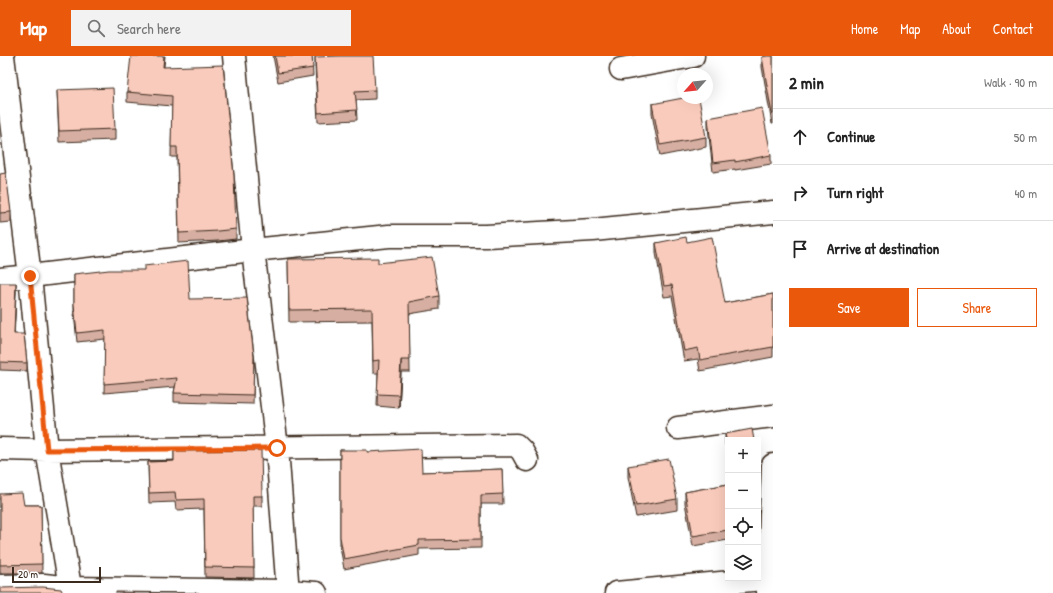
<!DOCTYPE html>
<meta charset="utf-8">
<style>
:root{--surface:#fff;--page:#f2f2f2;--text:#222;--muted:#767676;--line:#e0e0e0;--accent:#ea580c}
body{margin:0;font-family:"Patrick Hand",sans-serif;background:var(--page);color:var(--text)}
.controls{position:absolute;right:12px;bottom:12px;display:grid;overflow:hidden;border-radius:0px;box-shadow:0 4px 16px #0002}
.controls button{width:36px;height:36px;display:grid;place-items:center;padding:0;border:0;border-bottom:1px solid var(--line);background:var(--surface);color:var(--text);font:20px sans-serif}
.compass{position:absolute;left:677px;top:12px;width:36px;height:36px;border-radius:50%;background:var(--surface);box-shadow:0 4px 16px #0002;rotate:243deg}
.scale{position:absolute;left:12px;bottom:10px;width:89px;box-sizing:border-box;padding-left:4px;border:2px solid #3b2a1e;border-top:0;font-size:11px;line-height:14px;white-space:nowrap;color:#3b2a1e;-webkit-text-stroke:3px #fff;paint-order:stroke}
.stop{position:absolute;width:12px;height:12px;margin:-9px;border:3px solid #ea580c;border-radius:50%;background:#fff}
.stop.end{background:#ea580c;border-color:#fff;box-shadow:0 1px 4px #0008}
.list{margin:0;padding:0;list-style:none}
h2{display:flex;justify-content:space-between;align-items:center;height:52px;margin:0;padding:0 16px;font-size:17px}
h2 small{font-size:13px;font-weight:400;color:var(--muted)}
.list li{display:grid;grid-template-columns:26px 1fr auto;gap:12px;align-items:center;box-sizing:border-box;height:56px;padding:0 16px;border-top:1px solid var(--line)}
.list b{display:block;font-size:15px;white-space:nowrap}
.list em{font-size:13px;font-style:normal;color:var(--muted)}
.actions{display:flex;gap:8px;padding:12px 16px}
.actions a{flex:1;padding:9px 0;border:1px solid var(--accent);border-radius:0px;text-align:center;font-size:14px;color:var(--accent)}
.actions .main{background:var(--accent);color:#fff}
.icon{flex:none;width:22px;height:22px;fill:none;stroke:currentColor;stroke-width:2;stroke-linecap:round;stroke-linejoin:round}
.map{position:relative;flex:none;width:773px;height:537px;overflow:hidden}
header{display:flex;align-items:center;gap:24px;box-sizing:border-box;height:56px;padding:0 20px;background:var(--accent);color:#fff}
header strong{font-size:19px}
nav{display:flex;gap:22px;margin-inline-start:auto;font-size:14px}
.search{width:280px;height:36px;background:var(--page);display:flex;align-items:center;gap:10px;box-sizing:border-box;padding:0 14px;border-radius:0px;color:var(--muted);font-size:15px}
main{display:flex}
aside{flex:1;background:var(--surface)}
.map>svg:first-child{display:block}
</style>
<header>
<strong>Map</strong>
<div class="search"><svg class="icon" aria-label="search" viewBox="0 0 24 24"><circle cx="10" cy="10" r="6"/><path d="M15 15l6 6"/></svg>Search here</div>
<nav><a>Home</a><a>Map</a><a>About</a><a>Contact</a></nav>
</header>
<main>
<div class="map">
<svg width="773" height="537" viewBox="0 0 773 537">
<rect width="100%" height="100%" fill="#fff"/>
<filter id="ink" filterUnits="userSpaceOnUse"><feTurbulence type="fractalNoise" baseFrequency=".025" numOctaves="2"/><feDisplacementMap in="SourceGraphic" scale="8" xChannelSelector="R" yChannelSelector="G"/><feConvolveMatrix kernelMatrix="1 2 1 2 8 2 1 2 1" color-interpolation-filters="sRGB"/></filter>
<g filter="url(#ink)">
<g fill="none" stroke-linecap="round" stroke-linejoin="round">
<g stroke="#3b2a1e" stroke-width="25">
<path id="street" d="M 3,0 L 30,220 L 47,394 L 71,537
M 234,0 L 253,194 L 277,392 L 288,537
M 621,13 L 693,0
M 678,372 L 773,360
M 0,393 L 47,394 L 516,389 L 522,395 L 527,404
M 0,530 L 44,529 L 71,532 L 288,535 L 316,537
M 768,536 L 773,409
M 616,537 L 773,522"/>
</g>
<g stroke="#3b2a1e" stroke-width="25">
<path id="secondary" d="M 0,223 L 30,220 L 253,194 L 389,180 L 486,180 L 593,174 L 773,156"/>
</g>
<use href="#street" stroke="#fff" stroke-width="22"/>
<use href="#secondary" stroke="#fff" stroke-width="22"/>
</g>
<path fill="#d6afa2" stroke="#3b2a1e" d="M 273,0 L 312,0 L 313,20 L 278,26 Z
M 773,0 L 773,68 L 772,68 L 762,11 L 762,1 Z
M 315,1 L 375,34 L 375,43 L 356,44 L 357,64 L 318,66 L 315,10 Z
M 164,11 L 236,173 L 236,183 L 218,185 L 179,187 L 177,101 L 171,101 L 172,50 L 127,46 L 127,36 Z
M 57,34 L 115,73 L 115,84 L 59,86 Z
M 652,48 L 706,81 L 706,91 L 660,100 L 652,58 Z
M 708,62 L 771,99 L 771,108 L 735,114 L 735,113 L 713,116 L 708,71 Z
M 0,118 L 11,156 L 11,166 L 0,167 Z
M 687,186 L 725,247 L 773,238 L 773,301 L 700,315 L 698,303 L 684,305 L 672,240 L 664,241 L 656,197 L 656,187 Z
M 288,203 L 378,207 L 439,240 L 439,253 L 409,258 L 410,316 L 401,316 L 399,352 L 377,350 L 378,317 L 373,317 L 372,265 L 289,266 Z
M 74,218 L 190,243 L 254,300 L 253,348 L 174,346 L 174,337 L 175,331 L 104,337 L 105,283 L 77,286 L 74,257 Z
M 0,227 L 16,235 L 14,278 L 27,307 L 27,315 L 0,314 Z
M 725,378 L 728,384 L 728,402 L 725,388 Z
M 340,394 L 367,396 L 422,416 L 502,413 L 503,448 L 481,448 L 481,492 L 419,493 L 419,499 L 344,513 L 340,490 Z
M 174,395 L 262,440 L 262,450 L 253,450 L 254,522 L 205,521 L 204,453 L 176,454 L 175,446 L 149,447 L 148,406 L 174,405 Z
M 758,407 L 760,427 L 759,438 L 758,439 Z
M 628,410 L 677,443 L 677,454 L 636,461 L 628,421 Z
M 728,428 L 728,484 L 693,490 L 685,447 L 685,436 Z
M 0,438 L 24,449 L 41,449 L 42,517 L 0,517 Z"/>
<path fill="#ae8e84" stroke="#3b2a1e" d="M 164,0 L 165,0 L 163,21 L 163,11 Z
M 16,227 L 16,235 L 14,286 L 14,278 Z
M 401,304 L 401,316 L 399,352 L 399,339 Z"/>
<path fill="#f9cbbc" stroke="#3b2a1e" d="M 131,0 L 164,0 L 163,11 L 223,9 L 234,120 L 236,173 L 218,175 L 179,177 L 177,91 L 171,91 L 172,40 L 127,36 Z
M 275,0 L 312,0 L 313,12 L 278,17 Z
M 340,0 L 373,0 L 375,34 L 355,35 L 357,54 L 318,57 L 315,1 Z
M 767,0 L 773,0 L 773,58 L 772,58 L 762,1 Z
M 113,32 L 115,73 L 59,75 L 57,34 Z
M 683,42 L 699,42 L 706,81 L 660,89 L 652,48 Z
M 762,52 L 771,99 L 735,106 L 735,104 L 713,107 L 708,62 Z
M 6,117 L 11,156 L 0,157 L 0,118 Z
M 686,181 L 687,186 L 712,181 L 725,247 L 773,238 L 773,291 L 700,304 L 698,292 L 684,295 L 672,229 L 664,230 L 656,187 Z
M 432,201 L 439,240 L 409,246 L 410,304 L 401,304 L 399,339 L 377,338 L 379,304 L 373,305 L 372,253 L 289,254 L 288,203 L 378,202 L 378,207 Z
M 188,205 L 190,243 L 247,242 L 254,300 L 253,339 L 174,337 L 177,322 L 104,328 L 105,274 L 77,277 L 74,248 L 74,218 L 109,214 L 144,214 L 144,210 Z
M 0,227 L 16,227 L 14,278 L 24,278 L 27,307 L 0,306 Z
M 752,373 L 754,384 L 728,384 L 728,392 L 725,378 Z
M 421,393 L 422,416 L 502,413 L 503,438 L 481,439 L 481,483 L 419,484 L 419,489 L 344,503 L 340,481 L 340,394 L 367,394 L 367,396 Z
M 261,394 L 262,440 L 253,440 L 254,512 L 205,511 L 204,443 L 176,444 L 175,436 L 149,437 L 148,406 L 174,405 L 174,395 Z
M 669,403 L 677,443 L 636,450 L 628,410 Z
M 758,407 L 760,417 L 759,428 L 758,428 Z
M 728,428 L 728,474 L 693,480 L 685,436 Z
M 22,437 L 24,449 L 41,449 L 42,508 L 0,509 L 0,438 Z
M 43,531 L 61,533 L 62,535 L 61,537 L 0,537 L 0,532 Z
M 116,536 L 199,537 L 116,537 Z"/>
</g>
<g fill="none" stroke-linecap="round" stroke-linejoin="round" filter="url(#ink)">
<path stroke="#ea580c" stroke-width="5" d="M 30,220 L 47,394 L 277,392"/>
</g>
</svg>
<div class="controls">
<button>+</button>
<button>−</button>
<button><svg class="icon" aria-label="locate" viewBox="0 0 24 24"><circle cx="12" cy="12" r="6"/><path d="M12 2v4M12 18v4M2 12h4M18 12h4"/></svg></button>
<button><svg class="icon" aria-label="layers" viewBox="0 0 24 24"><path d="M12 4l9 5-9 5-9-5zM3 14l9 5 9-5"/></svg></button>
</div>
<svg class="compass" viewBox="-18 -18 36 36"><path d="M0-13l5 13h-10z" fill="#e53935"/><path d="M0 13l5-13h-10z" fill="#767676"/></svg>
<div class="scale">20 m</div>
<div class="stop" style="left:277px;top:392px"></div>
<div class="stop end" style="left:30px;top:220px"></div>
</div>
<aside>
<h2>2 min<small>Walk · 90 m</small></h2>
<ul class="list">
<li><svg class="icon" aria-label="ahead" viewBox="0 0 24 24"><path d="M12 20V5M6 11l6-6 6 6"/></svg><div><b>Continue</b></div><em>50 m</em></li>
<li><svg class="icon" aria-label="right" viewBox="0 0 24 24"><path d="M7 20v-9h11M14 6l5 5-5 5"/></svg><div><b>Turn right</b></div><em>40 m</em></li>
<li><svg class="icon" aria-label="arrive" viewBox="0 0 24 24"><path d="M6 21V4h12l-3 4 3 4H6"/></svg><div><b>Arrive at destination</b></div></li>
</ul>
<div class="actions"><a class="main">Save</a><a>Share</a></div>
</aside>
</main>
